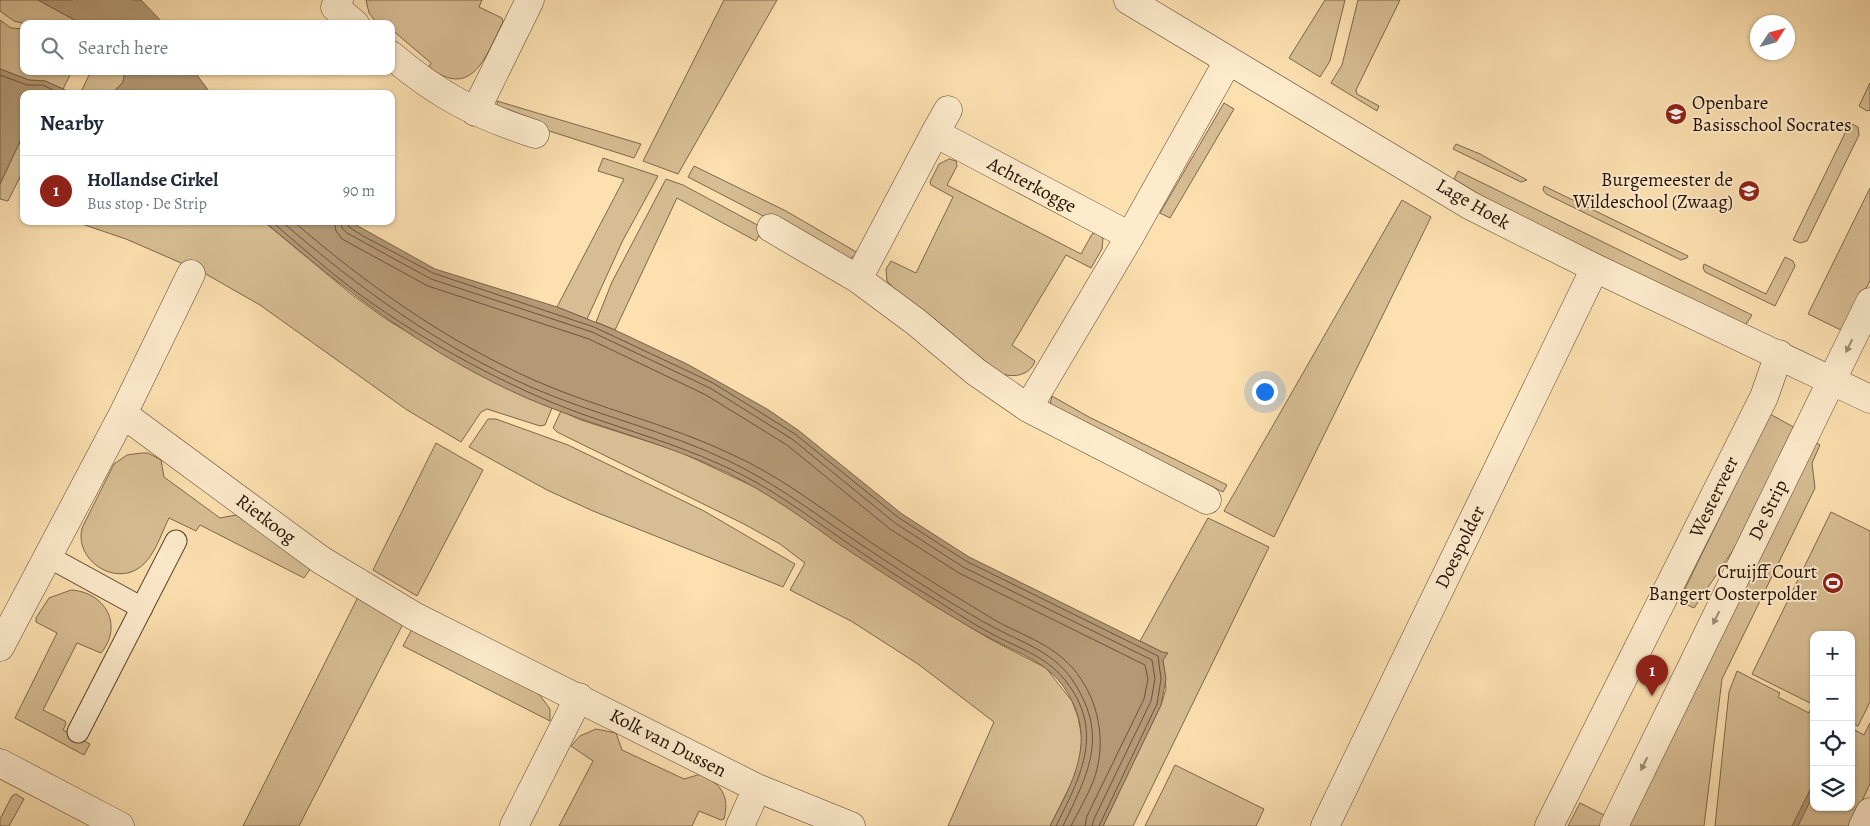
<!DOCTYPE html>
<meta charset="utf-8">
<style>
:root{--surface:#fff;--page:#f6f6f7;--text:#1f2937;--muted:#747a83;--line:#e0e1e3;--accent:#8f2418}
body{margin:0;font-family:Alegreya,serif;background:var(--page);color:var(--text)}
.controls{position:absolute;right:15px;bottom:15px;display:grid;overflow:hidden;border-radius:10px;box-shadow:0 1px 4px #0004}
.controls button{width:45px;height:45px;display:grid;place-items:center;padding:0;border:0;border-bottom:1px solid var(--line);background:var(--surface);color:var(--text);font:25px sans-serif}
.compass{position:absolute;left:1750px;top:15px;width:45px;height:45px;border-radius:50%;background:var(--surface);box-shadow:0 1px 4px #0004;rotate:54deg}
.you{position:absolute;left:1264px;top:391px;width:18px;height:18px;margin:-12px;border:4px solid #fff;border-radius:50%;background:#1a73e8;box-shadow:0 0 0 8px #1a73e833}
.badge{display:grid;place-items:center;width:32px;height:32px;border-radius:50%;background:var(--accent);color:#fff;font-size:16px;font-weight:700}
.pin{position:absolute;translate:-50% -41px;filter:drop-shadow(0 1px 2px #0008)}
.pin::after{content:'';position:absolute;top:26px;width:18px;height:15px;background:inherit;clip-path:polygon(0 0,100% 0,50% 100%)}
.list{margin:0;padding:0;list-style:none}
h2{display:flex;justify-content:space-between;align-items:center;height:65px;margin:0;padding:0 20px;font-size:21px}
h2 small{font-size:16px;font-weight:400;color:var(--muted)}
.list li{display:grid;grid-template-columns:32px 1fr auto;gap:15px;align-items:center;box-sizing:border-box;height:70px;padding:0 20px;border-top:1px solid var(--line)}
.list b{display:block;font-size:19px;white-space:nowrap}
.list p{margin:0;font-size:16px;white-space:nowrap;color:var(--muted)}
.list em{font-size:16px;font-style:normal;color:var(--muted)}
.icon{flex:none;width:28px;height:28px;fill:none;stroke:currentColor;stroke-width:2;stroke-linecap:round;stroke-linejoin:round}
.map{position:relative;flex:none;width:1870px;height:826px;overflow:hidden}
.search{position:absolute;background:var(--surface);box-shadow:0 1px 4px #0004;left:20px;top:20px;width:375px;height:55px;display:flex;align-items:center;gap:12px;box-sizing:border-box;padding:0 18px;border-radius:10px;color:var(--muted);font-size:19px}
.panel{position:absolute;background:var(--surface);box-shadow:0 1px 4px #0004;left:20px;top:90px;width:375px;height:135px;border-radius:10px}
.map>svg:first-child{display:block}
</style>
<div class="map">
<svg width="1870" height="826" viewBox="0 0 1870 826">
<rect width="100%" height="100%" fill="#fce0b0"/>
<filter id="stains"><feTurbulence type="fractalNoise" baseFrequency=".004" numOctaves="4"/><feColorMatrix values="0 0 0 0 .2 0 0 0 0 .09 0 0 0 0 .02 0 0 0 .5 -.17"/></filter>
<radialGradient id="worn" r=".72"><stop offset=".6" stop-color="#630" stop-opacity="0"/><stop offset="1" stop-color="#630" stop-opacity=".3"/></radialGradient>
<path fill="#d7bd93" stroke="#7e664b" d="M 0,0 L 38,0 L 82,24 L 26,24 L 14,21 L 0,11 Z
M 366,0 L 482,0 L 479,7 L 502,18 L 503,22 C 486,55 473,101 429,67 L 431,63 L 391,29 L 391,24 L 377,23 L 369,13 Z
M 724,0 L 777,0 L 678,174 L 643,161 Z
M 1325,0 L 1345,0 L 1330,61 L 1320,77 L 1289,58 Z
M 1358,0 L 1400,0 L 1356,90 L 1357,94 L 1379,106 L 1377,111 L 1331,83 L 1342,65 Z
M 0,20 L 11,28 L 24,29 L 24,71 L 72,71 L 63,89 L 45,81 L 29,80 L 0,69 Z
M 91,71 L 125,71 L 123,82 L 112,94 L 80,94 Z
M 1870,83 L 1870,110 L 1867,111 L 1859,106 Z
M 497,101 L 641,144 L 634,158 L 546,130 L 547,126 L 512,116 L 498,109 Z
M 1224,103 L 1234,109 L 1170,218 L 1160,213 Z
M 1850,123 L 1858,127 L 1859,135 L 1807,241 L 1800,243 L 1793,240 Z
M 24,133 L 24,169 L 8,201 L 0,199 L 0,184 Z
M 1456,144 L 1480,154 L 1527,180 L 1521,182 L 1453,149 Z
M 603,158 L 658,176 L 623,240 L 587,319 L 557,307 L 624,179 L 598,171 Z
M 949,159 L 956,161 L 957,166 L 947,185 L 1081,254 L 1092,234 L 1097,233 L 1103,238 L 1102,249 L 1091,268 L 1066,255 L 1012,345 L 1035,361 C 1030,377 1009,379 996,371 L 937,321 L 894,289 L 887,281 L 886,269 L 891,261 L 916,273 L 953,197 L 931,185 L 930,182 L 939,164 Z
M 694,166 L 786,211 L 858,253 L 848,260 L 688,177 Z
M 1458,171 L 1752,315 L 1745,326 L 1488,200 L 1454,179 Z
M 666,179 L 683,185 L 763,228 L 756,241 L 677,198 L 615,330 L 596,322 L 612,282 Z
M 1544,186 L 1688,256 L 1687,258 L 1681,260 L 1546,194 L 1543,190 Z
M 1870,188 L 1870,281 L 1843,331 L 1808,314 Z
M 1402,200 L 1431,217 L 1274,537 L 1224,511 Z
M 73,221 L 263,221 L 351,294 L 386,319 L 452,359 L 552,408 L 545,425 L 540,426 L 487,409 L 481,412 L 461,442 L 407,410 L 260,305 L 204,273 L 126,239 Z
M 1785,257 L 1793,261 L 1795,266 L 1775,306 L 1705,272 L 1703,268 L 1704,264 L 1766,294 Z
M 1052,396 L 1089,417 L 1227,485 L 1223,492 L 1054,409 L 1050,405 Z
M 561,411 L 581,420 L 678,451 L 763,491 L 937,607 L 990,639 L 1046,668 L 1072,701 L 1078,717 L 1082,738 L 1080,758 L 1075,776 L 1050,826 L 948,826 L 994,722 L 918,664 L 851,621 L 790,590 L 805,563 L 780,544 L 744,524 L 557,432 L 553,428 Z
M 1770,414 L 1797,429 L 1752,522 L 1694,608 L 1679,601 Z
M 488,419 L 496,419 L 568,445 L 630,475 L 704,511 L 795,564 L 783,587 L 593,511 L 547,490 L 469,447 Z
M 1813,441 L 1820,445 L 1812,463 L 1815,488 L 1722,679 L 1704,826 L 1625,826 Z
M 436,443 L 483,470 L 417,596 L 373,570 Z
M 141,453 L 148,453 L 161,460 L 164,477 L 220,518 L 236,515 L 311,568 L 304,578 L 200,525 L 196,531 L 169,518 C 161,534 154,558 139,568 C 113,586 74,559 82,528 L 114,464 L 127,455 Z
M 1831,512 L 1870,531 L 1870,702 L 1858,726 L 1851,723 L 1851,635 L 1814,635 L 1814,705 L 1752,674 Z
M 1208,518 L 1269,547 L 1133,826 L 1103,826 L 1161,705 L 1166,689 L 1162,652 L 1140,641 Z
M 71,590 C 105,592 124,625 101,653 L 77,643 L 43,710 L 65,721 L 66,724 L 63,730 L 90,744 L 84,755 L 15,718 L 57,633 L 36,622 L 36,618 L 49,598 Z
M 358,597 L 403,624 L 299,826 L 243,826 Z
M 412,629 L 539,694 L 550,709 L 550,721 L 403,646 Z
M 1737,671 L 1780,693 L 1778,697 L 1809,713 L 1811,708 L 1814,709 L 1814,807 L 1851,807 L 1851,728 L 1864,735 L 1870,723 L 1870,784 L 1850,826 L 1715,826 L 1729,692 Z
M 596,729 L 616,733 L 622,750 L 684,779 L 701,774 C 721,784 730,796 724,819 L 721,820 L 699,811 L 692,826 L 559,826 L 593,761 L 571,746 L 580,736 Z
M 1175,765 L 1264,809 L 1256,826 L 1145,826 Z
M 16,794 L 24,799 L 9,826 L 0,826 L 0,819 L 12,796 Z
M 1580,803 L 1606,816 L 1603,826 L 1568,826 Z"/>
<path fill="#b39975" stroke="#7a6247" d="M 38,0 L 108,0 L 95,24 L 82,24 Z
M 126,0 L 141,0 L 164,24 L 115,24 Z
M 0,69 L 29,80 L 45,81 L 74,94 L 24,94 L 24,133 L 0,184 Z
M 125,71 L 194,71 L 211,94 L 112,94 L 123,82 Z
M 264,221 L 349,221 L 435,269 L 557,307 L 615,330 L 687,364 L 767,409 L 798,430 L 902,514 L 969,557 L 1162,652 L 1168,653 L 1163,660 L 1166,679 L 1161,705 L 1103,826 L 1050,826 C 1074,780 1098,738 1065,689 C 1047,661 1017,653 990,638 C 972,629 955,618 938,608 C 903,586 867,563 833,540 C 799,515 766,492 728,473 C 664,442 594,427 529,399 C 428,355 347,292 264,221 Z
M 1814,782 L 1814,793 L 1798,826 L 1792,826 Z"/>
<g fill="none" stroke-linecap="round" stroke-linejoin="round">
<path stroke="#6c543c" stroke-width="1" d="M 0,75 L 27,85 L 43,85 L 61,94
M 271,221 C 299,245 326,269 355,291 C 409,331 467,364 528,392 C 592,422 662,437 726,467 C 766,485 800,510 836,535 C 870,559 906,582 941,603 C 958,614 975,625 992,634 C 1020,649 1049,657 1068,684 C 1105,734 1079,779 1056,826
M 281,221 C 359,288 438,346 533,388 C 598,416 667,431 731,462 C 772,482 803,505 841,531 C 875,554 910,577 945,599 C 962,609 979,620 997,629 C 1026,644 1057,654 1075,684 C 1109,738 1087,775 1063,826
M 293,221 C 367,285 446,341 536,381 C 600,409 669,424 733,455 C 773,473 807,498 843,523 C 876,547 912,569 947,591 C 964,601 981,612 998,622 C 1029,638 1061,648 1081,679 C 1101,709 1106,748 1093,782 C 1087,797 1078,812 1071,826
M 334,221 L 336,231 L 342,239 L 428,286 L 589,339 L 706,395 L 787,445 L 890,529 L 959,573 L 1145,665 L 1148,679 L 1144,699 L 1087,816 L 1085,826
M 341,221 L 342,228 L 347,233 L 431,279 L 592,332 L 710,388 L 792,439 L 895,523 L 963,567 L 1152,660 L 1155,679 L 1151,701 L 1094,819 L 1092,826
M 347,221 L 349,227 L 363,236 L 433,273 L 594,327 L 713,383 L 795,434 L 899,518 L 966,561 L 1158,656 L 1161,679 L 1157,704 L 1099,826"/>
<path stroke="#b39975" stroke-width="40" d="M 93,0 L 132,24"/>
<g stroke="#5b442e" stroke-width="23">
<path id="service" d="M 47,556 L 142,608
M 78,732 L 176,541"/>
</g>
<g stroke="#5b442e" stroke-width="29">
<path id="minor" d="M 339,0 L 335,7 L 355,24
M 1128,0 L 1471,206 L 1595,268 L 1870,399
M 391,55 C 438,95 476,115 535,134
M 475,112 L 530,0
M 935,133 L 948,110
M 771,228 L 858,279 L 916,322 L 976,372 L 1028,408 L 1207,500
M 858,279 L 935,133 L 1130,236
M 1028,408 L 1130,236 L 1228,61
M 123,414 L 321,560 L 414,616 L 757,788 L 851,826
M 0,647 L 123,414 L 191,274
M 0,763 L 120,826
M 514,826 L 579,697
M 740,826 L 757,788
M 1325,826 L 1595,268
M 1549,826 L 1764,397 L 1779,354"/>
</g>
<g stroke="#5b442e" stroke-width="29">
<path id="tertiary" d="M 1614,826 L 1870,302
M 1863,826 L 1870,812"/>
</g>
<use href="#service" stroke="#fdebcc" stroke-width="21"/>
<use href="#minor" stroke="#fdebcc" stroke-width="28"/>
<use href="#tertiary" stroke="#fdebcc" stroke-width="28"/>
</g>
<defs><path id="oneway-solid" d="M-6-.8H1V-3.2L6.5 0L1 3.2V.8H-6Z" transform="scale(1.25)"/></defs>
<g fill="#9c8872">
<use href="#oneway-solid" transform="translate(1849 346) rotate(116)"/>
<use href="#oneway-solid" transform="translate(1716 618) rotate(116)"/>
<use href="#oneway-solid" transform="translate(1644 764) rotate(116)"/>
</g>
<defs>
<g id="school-disc" transform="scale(1.125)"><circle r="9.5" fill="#8f2418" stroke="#fdebcc"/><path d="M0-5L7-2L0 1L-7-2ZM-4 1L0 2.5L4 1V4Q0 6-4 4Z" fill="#fff"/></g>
<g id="stadium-disc" transform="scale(1.125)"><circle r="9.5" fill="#8f2418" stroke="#fdebcc"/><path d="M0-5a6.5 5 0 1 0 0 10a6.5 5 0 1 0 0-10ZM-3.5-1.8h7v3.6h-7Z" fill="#fff"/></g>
</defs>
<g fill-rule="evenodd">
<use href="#school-disc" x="1676" y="114"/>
<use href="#school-disc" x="1749" y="191"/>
<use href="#stadium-disc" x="1833" y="583"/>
</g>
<g text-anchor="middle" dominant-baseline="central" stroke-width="4" stroke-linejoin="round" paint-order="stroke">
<g font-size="19" fill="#251003" stroke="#fdebcc" text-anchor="end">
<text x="1692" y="103" text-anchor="start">Openbare<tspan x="1692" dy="22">Basisschool Socrates</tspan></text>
<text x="1733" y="180">Burgemeester de<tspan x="1733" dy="22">Wildeschool (Zwaag)</tspan></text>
<text x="1817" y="572">Cruijff Court<tspan x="1817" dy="22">Bangert Oosterpolder</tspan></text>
</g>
<g font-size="19" fill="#251003" stroke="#fdebcc">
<text transform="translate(1032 185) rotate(28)">Achterkogge</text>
<text transform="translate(1473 204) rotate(30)">Lage Hoek</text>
<text transform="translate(1714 497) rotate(-64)">Westerveer</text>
<text transform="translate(1768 510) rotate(-64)">De Strip</text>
<text transform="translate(266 519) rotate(37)">Rietkoog</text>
<text transform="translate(1460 547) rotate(-64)">Doespolder</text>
<text transform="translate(668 743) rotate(27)">Kolk van Dussen</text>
</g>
</g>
<rect width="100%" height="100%" filter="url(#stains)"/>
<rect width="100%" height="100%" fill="url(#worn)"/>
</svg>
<div class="controls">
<button>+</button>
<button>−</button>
<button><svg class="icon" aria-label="locate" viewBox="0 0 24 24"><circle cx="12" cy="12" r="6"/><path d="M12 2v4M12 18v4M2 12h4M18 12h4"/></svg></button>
<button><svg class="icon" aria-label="layers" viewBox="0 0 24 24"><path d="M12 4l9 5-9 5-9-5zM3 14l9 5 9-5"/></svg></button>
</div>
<svg class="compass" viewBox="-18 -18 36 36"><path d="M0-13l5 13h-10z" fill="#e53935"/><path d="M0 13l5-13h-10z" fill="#747a83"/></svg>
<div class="you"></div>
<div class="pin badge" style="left:1652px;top:696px">1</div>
<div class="search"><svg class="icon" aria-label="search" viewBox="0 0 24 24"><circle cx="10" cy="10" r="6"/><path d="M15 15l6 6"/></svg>Search here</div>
<section class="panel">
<h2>Nearby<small></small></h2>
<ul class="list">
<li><span class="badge">1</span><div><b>Hollandse Cirkel</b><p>Bus stop · De Strip</p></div><em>90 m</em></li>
</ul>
</section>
</div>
